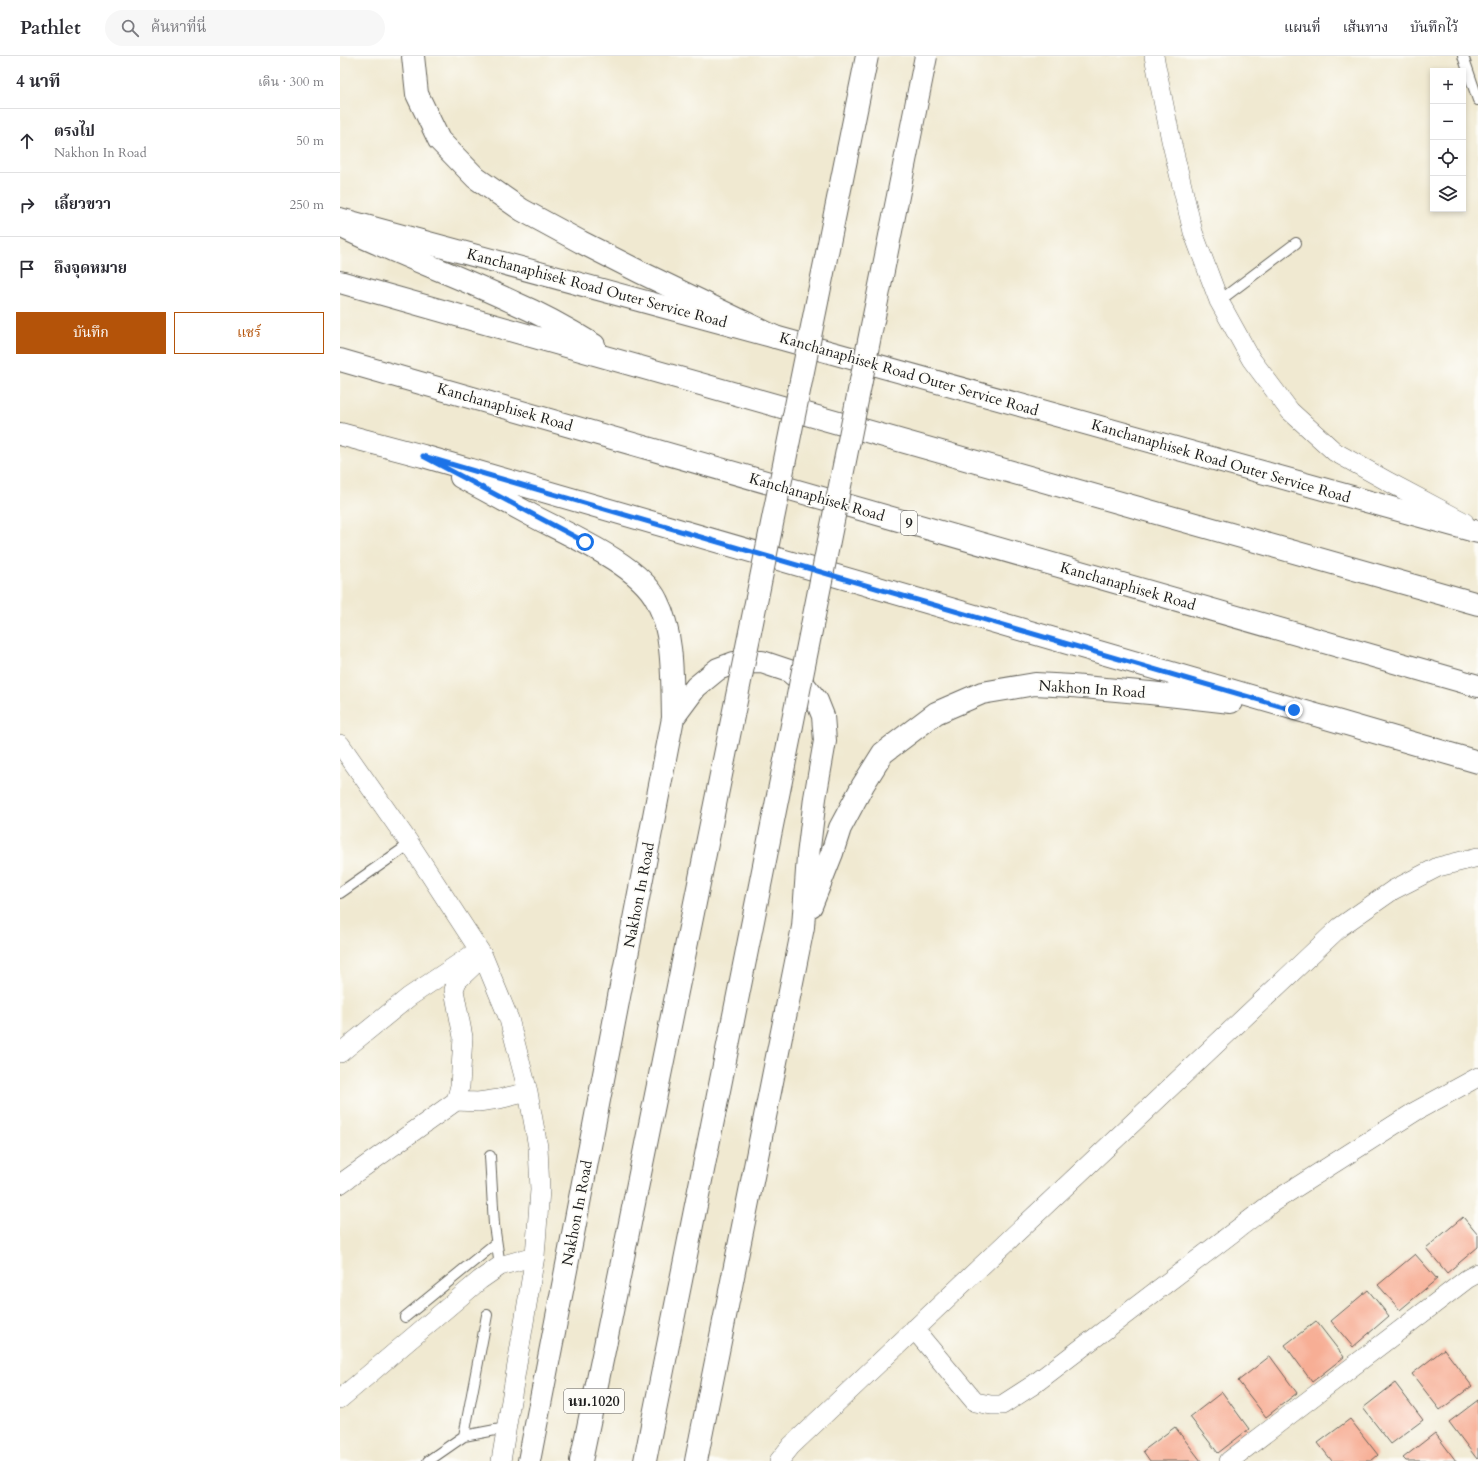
<!DOCTYPE html>
<html lang="th">
<meta charset="utf-8">
<style>
:root{--surface:#fff;--page:#f7f7f7;--text:#2b2b33;--muted:#7c7c81;--line:#e1e1e2;--accent:#b45309}
body{margin:0;font-family:Cardo,"Noto Serif Thai",serif;background:var(--page);color:var(--text)}
.controls{position:absolute;right:12px;top:12px;display:grid;overflow:hidden;border-radius:0px;box-shadow:0 2px 6px #0003}
.controls button{width:36px;height:36px;display:grid;place-items:center;padding:0;border:0;border-bottom:1px solid var(--line);background:var(--surface);color:var(--text);font:20px sans-serif}
.stop{position:absolute;width:12px;height:12px;margin:-9px;border:3px solid #1a73e8;border-radius:50%;background:#fff}
.stop.end{background:#1a73e8;border-color:#fff;box-shadow:0 1px 4px #0008}
.list{margin:0;padding:0;list-style:none}
h2{display:flex;justify-content:space-between;align-items:center;height:52px;margin:0;padding:0 16px;font-size:17px}
h2 small{font-size:13px;font-weight:400;color:var(--muted)}
.list li{display:grid;grid-template-columns:26px 1fr auto;gap:12px;align-items:center;box-sizing:border-box;height:64px;padding:0 16px;border-top:1px solid var(--line)}
.list b{display:block;font-size:15px;white-space:nowrap}
.list p{margin:0;font-size:13px;white-space:nowrap;color:var(--muted)}
.list em{font-size:13px;font-style:normal;color:var(--muted)}
.actions{display:flex;gap:8px;padding:12px 16px}
.actions a{flex:1;padding:9px 0;border:1px solid var(--accent);border-radius:0px;text-align:center;font-size:14px;color:var(--accent)}
.actions .main{background:var(--accent);color:#fff}
.icon{flex:none;width:22px;height:22px;fill:none;stroke:currentColor;stroke-width:2;stroke-linecap:round;stroke-linejoin:round}
.map{position:relative;flex:none;width:1138px;height:1405px;overflow:hidden}
header{display:flex;align-items:center;gap:24px;box-sizing:border-box;height:56px;padding:0 20px;background:var(--surface);border-bottom:1px solid var(--line)}
header strong{font-size:19px}
nav{display:flex;gap:22px;margin-inline-start:auto;font-size:14px}
.search{width:280px;height:36px;background:var(--page);display:flex;align-items:center;gap:10px;box-sizing:border-box;padding:0 14px;border-radius:22px;color:var(--muted);font-size:15px}
main{display:flex}
aside{flex:1;background:var(--surface)}
.map>svg:first-child{display:block}
</style>
<header>
<strong>Pathlet</strong>
<div class="search"><svg class="icon" aria-label="search" viewBox="0 0 24 24"><circle cx="10" cy="10" r="6"/><path d="M15 15l6 6"/></svg>ค้นหาที่นี่</div>
<nav><a>แผนที่</a><a>เส้นทาง</a><a>บันทึกไว้</a></nav>
</header>
<main>
<aside>
<h2>4 นาที<small>เดิน · 300 m</small></h2>
<ul class="list">
<li><svg class="icon" aria-label="ahead" viewBox="0 0 24 24"><path d="M12 20V5M6 11l6-6 6 6"/></svg><div><b>ตรงไป</b><p>Nakhon In Road</p></div><em>50 m</em></li>
<li><svg class="icon" aria-label="right" viewBox="0 0 24 24"><path d="M7 20v-9h11M14 6l5 5-5 5"/></svg><div><b>เลี้ยวขวา</b></div><em>250 m</em></li>
<li><svg class="icon" aria-label="arrive" viewBox="0 0 24 24"><path d="M6 21V4h12l-3 4 3 4H6"/></svg><div><b>ถึงจุดหมาย</b></div></li>
</ul>
<div class="actions"><a class="main">บันทึก</a><a>แชร์</a></div>
</aside>
<div class="map">
<svg width="1138" height="1405" viewBox="0 0 1138 1405">
<rect width="100%" height="100%" fill="#fdfcf7"/>
<filter id="ink" filterUnits="userSpaceOnUse"><feTurbulence type="fractalNoise" baseFrequency=".025" numOctaves="2"/><feDisplacementMap in="SourceGraphic" scale="8" xChannelSelector="R" yChannelSelector="G"/><feConvolveMatrix kernelMatrix="1 2 1 2 8 2 1 2 1" color-interpolation-filters="sRGB"/></filter>
<filter id="wash" filterUnits="userSpaceOnUse"><feTurbulence type="fractalNoise" baseFrequency=".012" numOctaves="4" result="noise"/><feDisplacementMap in="SourceGraphic" scale="16" xChannelSelector="R" yChannelSelector="G"/><feGaussianBlur stdDeviation="0.9" result="paint"/><feColorMatrix in="noise" values="0 0 0 0 0 0 0 0 0 0 0 0 0 0 0 0 0 1.4 0 .05"/><feComposite in="paint" operator="in"/></filter>
<g filter="url(#wash)">
<rect width="100%" height="100%" fill="#f0e9d1"/>
<g id="blocks">
<path fill="#f7ae95" d="M 1123,1161 L 1138,1179 L 1138,1191 L 1107,1217 L 1086,1192 Z
M 1075,1198 L 1097,1223 L 1060,1254 L 1038,1229 Z
M 1028,1234 L 1049,1260 L 1013,1291 L 991,1265 Z
M 976,1265 L 1004,1301 L 972,1326 L 945,1289 Z
M 1104,1293 L 1132,1330 L 1100,1354 L 1072,1318 Z
M 930,1300 L 957,1337 L 926,1361 L 898,1325 Z
M 1055,1327 L 1083,1364 L 1051,1388 L 1023,1352 Z
M 882,1336 L 909,1373 L 878,1397 L 850,1361 Z
M 1138,1344 L 1138,1402 L 1137,1403 L 1109,1366 Z
M 1010,1363 L 1038,1399 L 1031,1405 L 992,1405 L 978,1387 Z
M 835,1371 L 861,1405 L 810,1405 L 803,1395 Z
M 1095,1377 L 1116,1405 L 1066,1405 L 1063,1402 Z"/>
</g>
</g>
<g filter="url(#ink)">
<use href="#blocks" fill-opacity="0" stroke="#66645b" stroke-width="1"/>
<g fill="none" stroke-linecap="round" stroke-linejoin="round">
<g stroke="#66645b" stroke-width="12">
<path id="service" d="M 1123,0 L 1138,44
M 879,245 L 956,187
M 0,837 L 70,788
M 150,1100 L 154,1169 L 160,1210
M 65,1261 L 156,1187
M 124,1380 L 147,1259
M 88,1405 L 124,1380 L 166,1372"/>
</g>
<g stroke="#66645b" stroke-width="20">
<path id="minor" d="M 814,0 L 831,84 L 853,176 L 879,245 L 911,303 L 950,355 L 995,396 L 1047,425 L 1124,466
M 0,688 L 70,788 L 143,900 L 169,963 L 188,1036 L 198,1091 L 200,1134 L 195,1200 L 161,1405
M 0,997 L 69,941 L 139,894
M 116,1045 L 120,1030 L 123,981 L 114,934 L 117,925 L 135,908
M 0,1128 L 116,1045 L 138,1046 L 159,1043 L 188,1036
M 574,1273 L 635,1346 L 651,1349 L 662,1349 L 693,1329 L 933,1146 L 1076,1055 L 1138,1021
M 0,1343 L 140,1224 L 160,1210 L 195,1200
M 439,1405 L 451,1390 L 1000,871 L 1053,834 L 1098,811 L 1138,801
M 889,1405 L 1127,1223 L 1138,1217"/>
</g>
<g stroke="#66645b" stroke-width="24">
<path id="secondary" d="M 0,163 L 435,281 L 1138,476
M 0,378 L 83,400 L 1138,706
M 121,421 C 145,434 169,447 193,460 C 229,479 300,509 317,545 C 334,578 332,625 333,662 L 189,1405
M 333,662 L 356,631 L 378,613 L 394,607 L 422,606 L 449,615 L 461,625 L 477,645 L 483,660 L 485,685 L 475,742 L 468,800 L 463,871 L 356,1405
M 471,850 L 492,797 L 500,772 L 523,729 L 543,697 L 596,657 L 642,637 L 695,628 L 732,630 L 810,637 L 891,646"/>
</g>
<g stroke="#66645b" stroke-width="24">
<path id="primary" d="M 73,0 L 77,38 L 99,84 L 136,122 L 182,154 L 241,186 L 300,216 L 435,281
M 241,1405 L 266,1285
M 305,1405 L 313,1364"/>
</g>
<g stroke="#66645b" stroke-width="24">
<path id="trunk" d="M 0,170 C 56,198 116,219 173,246 C 201,258 228,273 254,289
M 0,226 L 1138,548
M 0,304 L 1138,630"/>
</g>
<use href="#service" stroke="#fff" stroke-width="10"/>
<use href="#minor" stroke="#fff" stroke-width="19"/>
<use href="#secondary" stroke="#fff" stroke-width="22"/>
<use href="#primary" stroke="#fff" stroke-width="22"/>
<use href="#trunk" stroke="#fff" stroke-width="22"/>
<g stroke="#66645b" stroke-width="24" stroke-linecap="butt">
<path id="primary-bridge" d="M 266,1285 L 527,0
M 313,1364 L 586,0"/>
</g>
<use href="#primary-bridge" stroke="#fff" stroke-width="22"/>
</g>
</g>
<g fill="none" stroke-linecap="round" stroke-linejoin="round" filter="url(#ink)">
<path stroke="#1a73e8" stroke-width="5" d="M 245,486 L 83,400 L 954,654"/>
</g>
<g text-anchor="middle" dominant-baseline="central" stroke-width="3.5" stroke-linejoin="round" paint-order="stroke">
<g fill="#fdfcf7" stroke="#605f5e" stroke-width="1">
<rect x="561" y="455" width="16" height="24" rx="3"/>
<rect x="224" y="1333" width="60" height="24" rx="3"/>
</g>
<g font-size="14" font-weight="bold" fill="#1c1c1c">
<text x="569" y="467">9</text>
<text x="254" y="1345">นบ.1020</text>
</g>
<g font-size="15" fill="#1c1c1c" stroke="#fdfcf7">
<text transform="translate(257 232) rotate(15)">Kanchanaphisek Road Outer Service Road</text>
<text transform="translate(569 318) rotate(16)">Kanchanaphisek Road Outer Service Road</text>
<text transform="translate(165 351) rotate(16)">Kanchanaphisek Road</text>
<text transform="translate(881 405) rotate(16)">Kanchanaphisek Road Outer Service Road</text>
<text transform="translate(477 441) rotate(16)">Kanchanaphisek Road</text>
<text transform="translate(788 530) rotate(16)">Kanchanaphisek Road</text>
<text transform="translate(752 633) rotate(4)">Nakhon In Road</text>
<text transform="translate(299 839) rotate(-79)">Nakhon In Road</text>
<text transform="translate(237 1157) rotate(-79)">Nakhon In Road</text>
</g>
</g>
</svg>
<div class="controls">
<button>+</button>
<button>−</button>
<button><svg class="icon" aria-label="locate" viewBox="0 0 24 24"><circle cx="12" cy="12" r="6"/><path d="M12 2v4M12 18v4M2 12h4M18 12h4"/></svg></button>
<button><svg class="icon" aria-label="layers" viewBox="0 0 24 24"><path d="M12 4l9 5-9 5-9-5zM3 14l9 5 9-5"/></svg></button>
</div>
<div class="stop" style="left:245px;top:486px"></div>
<div class="stop end" style="left:954px;top:654px"></div>
</div>
</main>
